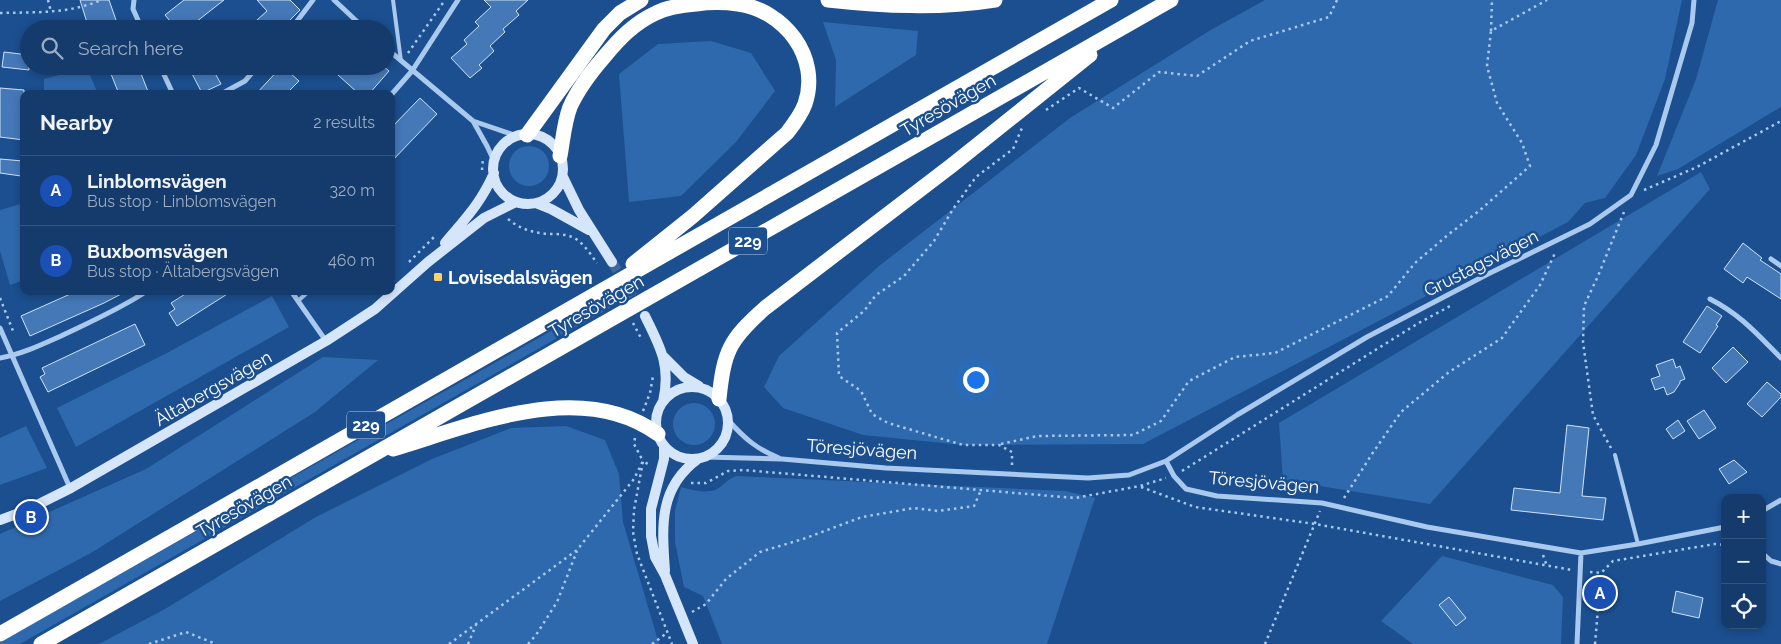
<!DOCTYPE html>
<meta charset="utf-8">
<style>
:root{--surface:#143b6b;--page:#214673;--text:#f1f3f6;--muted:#9dadc1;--line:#33557e;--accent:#8c9099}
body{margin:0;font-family:Raleway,sans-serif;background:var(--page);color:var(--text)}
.controls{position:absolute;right:15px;bottom:15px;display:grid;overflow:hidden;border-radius:10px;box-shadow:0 2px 8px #0003}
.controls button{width:45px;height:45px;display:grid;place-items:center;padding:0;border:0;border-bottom:1px solid var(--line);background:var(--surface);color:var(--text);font:25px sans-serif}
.you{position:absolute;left:975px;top:379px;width:18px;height:18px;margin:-12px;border:4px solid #fff;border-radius:50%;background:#1a73e8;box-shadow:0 0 0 8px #1a73e833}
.badge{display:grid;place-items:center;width:32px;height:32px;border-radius:50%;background:var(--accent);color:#fff;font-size:16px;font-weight:700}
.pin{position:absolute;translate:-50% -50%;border:2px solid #fff;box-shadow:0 1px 5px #0006}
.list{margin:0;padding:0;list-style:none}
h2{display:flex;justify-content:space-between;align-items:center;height:65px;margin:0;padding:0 20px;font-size:21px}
h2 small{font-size:16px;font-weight:400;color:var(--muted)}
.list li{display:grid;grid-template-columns:32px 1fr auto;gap:15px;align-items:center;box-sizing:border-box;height:70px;padding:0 20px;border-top:1px solid var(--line)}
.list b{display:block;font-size:19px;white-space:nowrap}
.list p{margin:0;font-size:16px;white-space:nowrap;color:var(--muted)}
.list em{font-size:16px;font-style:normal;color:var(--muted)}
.icon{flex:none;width:28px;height:28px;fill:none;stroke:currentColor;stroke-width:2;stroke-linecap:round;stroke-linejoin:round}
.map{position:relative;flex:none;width:1781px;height:644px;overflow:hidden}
.search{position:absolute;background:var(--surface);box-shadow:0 2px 8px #0003;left:20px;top:20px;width:375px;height:55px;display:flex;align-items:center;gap:12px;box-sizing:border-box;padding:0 18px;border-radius:28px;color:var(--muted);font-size:19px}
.panel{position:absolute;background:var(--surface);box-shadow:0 2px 8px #0003;left:20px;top:90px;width:375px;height:205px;border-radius:10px}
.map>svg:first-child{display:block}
</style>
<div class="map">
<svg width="1781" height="644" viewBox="0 0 1781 644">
<rect width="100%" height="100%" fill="#1b4f8f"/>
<path fill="#2e69ad" d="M 1265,0 L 1682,0 L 1665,79 L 1636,155 L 1605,198 L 1585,203 L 1568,222 L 1143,444 L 963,445 L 863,435 L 783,408 L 764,387 L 779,356 L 879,266 L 1070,118 L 1209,31 Z
M 1718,0 L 1781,0 L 1781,107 L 1678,169 L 1657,176 L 1696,79 Z
M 823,22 L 918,31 L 916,55 L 835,107 L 836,60 Z
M 711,41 L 751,53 L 775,91 L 736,142 L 681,196 L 629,202 L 619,74 L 658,44 Z
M 87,68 L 98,94 L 44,94 L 44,79 Z
M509 166a20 20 0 1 1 40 0a20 20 0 1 1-40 0Z
M 1701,172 L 1710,189 L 1430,504 L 1283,480 L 1279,423 Z
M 24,203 L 24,280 L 10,285 L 0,251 L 0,210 Z
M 272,296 L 289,327 L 76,447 L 57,408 L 167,353 Z
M 613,296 L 617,304 L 20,644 L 0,644 L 0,642 Z
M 323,357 L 378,360 L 315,412 L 91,553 L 0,601 L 0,534 L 146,469 Z
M673 424a21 21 0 1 1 42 0a21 21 0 1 1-42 0Z
M 26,426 L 47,468 L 0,485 L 0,438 Z
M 566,426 L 605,440 L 619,474 L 623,522 L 659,644 L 99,644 L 165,609 L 316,517 L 432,459 L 511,428 Z
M 736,476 L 1065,491 L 1095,498 L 1047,644 L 722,644 L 703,596 L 684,587 L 675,542 L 675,511 L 681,487 C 692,490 708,495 719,488 C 725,483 729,479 736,476 Z
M 1442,556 L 1553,585 L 1563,597 L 1561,644 L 1413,644 L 1381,621 Z"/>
<path fill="#4478b7" stroke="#cfe3fa" d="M 80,0 L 109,0 L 117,23 L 111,25 L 113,29 L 89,29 Z
M 184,0 L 224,0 L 187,29 L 160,29 L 170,21 L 165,15 Z
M 257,0 L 290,0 L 300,10 L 281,29 L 247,29 L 267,11 Z
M 484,0 L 528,0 L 516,11 L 519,15 L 503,29 L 505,32 L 490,46 L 494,51 L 479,65 L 482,68 L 470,78 L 451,58 L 467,44 L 464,40 L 479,26 L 475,22 L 491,7 Z
M 4,52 L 29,55 L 29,70 L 2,67 Z
M 130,66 L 138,66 L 149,94 L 119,94 L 111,74 Z
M 188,66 L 211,66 L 221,84 L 202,93 Z
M 282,66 L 299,81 L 286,94 L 256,94 Z
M 328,66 L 383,66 L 389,71 L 369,94 L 359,94 Z
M 0,88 L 24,90 L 24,140 L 0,137 Z
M 420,98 L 437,114 L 391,162 L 391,128 Z
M 0,159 L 23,161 L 21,176 L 0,173 Z
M 1743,243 L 1762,258 L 1760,260 L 1781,274 L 1781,299 L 1747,277 L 1743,283 L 1724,269 Z
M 77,291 L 127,291 L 104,303 L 30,336 L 21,316 Z
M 190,291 L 232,291 L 177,326 L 169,313 L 175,309 L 171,303 Z
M 1707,306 L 1722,316 L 1716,325 L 1718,326 L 1700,353 L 1683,342 Z
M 135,324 L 145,345 L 48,392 L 40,377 L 45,374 L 42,368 Z
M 1733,347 L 1748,362 L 1726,383 L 1712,368 Z
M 1673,359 L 1676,368 L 1680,366 L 1685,379 L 1680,381 L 1680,383 L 1674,392 L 1667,395 L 1664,387 L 1655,390 L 1651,379 L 1660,376 L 1656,365 Z
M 1767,382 L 1781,394 L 1781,397 L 1762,417 L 1747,404 Z
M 1704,410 L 1716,428 L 1699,439 L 1687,421 Z
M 1678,420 L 1685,431 L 1673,439 L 1666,429 Z
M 1567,425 L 1589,428 L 1582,496 L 1606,498 L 1603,520 L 1511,510 L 1514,488 L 1560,493 Z
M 1734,460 L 1747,472 L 1729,484 L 1719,469 Z
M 1676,591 L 1703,598 L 1699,618 L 1672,612 Z
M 1449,597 L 1466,618 L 1456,626 L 1439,605 Z"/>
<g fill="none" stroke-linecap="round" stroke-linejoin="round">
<path stroke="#3d69a0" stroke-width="10" stroke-dasharray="10 5" stroke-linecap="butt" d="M 612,262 L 645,316"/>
<path stroke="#a9c9ee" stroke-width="2.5" stroke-dasharray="2.5 4" stroke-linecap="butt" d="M 48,0 L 51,12
M 0,13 C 35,12 69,14 101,0
M 1491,31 L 1492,0
M 408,53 L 445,0
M 1046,110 L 1079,88 L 1113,108 L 1159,72 L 1197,76 L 1250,41 L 1329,17 L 1337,0
M 482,170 L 483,158
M 1644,190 L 1697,167 L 1781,121
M 508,219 C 520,229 533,233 549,234 C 558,234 568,234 576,239 C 585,245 591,255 597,263
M 409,262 L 435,236
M 0,298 L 13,331
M 633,323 L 642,340
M 643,411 L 650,393 L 653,376
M 635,438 L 634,444 L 643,461 L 634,510 L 633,532 L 637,554 L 672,644
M 1001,444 L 1037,436 L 1133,435 L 1161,421 L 1189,381 L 1235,357 L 1275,353 L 1388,296 L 1415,263 L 1449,234 L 1479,211 L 1530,166 L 1522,143 L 1497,103 L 1487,66 L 1491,31 L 1547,0
M 1611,448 L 1593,415 L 1583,342 L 1584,306 L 1598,276 L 1624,212
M 1012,465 L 1012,452 L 999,445 L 963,445 L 888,423 L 872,414 L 861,391 L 839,376 L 837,333 L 864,311 L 876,295 L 904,276 L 934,241 L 953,209 L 976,177 L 1013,149 L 1022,128
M 1182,471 L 1417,324 L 1452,305
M 691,483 L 706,483 L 728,471 L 743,470 L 1075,498 L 1140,486 L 1166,478
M 1141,487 L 1195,507 L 1315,524 L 1572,570
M 1344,498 L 1372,454 L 1401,412 L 1449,372 L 1502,338 L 1540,285 L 1556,251
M 1543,555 L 1547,566
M 1590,572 L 1601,573 L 1613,561 L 1715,544 L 1725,545
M 692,612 L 706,604 L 726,579 L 760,552 L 806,538 L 862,517 L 914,508 L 938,511 L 974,506 L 981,490
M 149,644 L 186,632 L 216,644
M 449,644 L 577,550 L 634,479 L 643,461 L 651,466
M 468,644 L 476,625
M 528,644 L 536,635 L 557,602 L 577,551
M 652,644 L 667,633
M 1265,644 L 1320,511
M 1595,644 L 1601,573"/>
<path stroke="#a9c9ee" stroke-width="4" d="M 393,0 L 401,61
M 298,301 L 309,291
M 1615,455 L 1638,544"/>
<path stroke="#a9c9ee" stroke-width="5" d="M 134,0 L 133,9 L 142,29
M 334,0 L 365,29
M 291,29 L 313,0
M 386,48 L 473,121 L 487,146 L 494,161
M 160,66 L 173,94
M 221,94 L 245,81 L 258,66
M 391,95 L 412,71 L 458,0
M 473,121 L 517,136
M 1771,259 L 1781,266
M 291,291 L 326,341
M 1710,299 C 1741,315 1757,334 1781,358
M 0,328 L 70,488
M 0,358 C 22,354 41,345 61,336 C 90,322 120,309 147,291
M 729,421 C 745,439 757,449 779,458
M 705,457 L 782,459 L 886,468 L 1088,478 L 1129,475 L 1166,461 L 1174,476 L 1186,489 L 1217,496 L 1322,503 L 1427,527 L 1581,553 L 1638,544 L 1725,527
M 1166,461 L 1237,415 L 1367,337 L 1488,274 L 1590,224 L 1631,195 L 1656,145 L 1692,23 L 1694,0
M 1762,511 L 1781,500
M 1762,553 L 1771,561 L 1781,564
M 1577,644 L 1581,553"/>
<path stroke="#d6e6fa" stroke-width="10" d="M493 169a35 35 0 1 1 70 0a35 35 0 1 1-70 0Z
M 563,177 L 579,210 L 612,262
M 536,203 L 551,209 L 589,230
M 445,243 C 465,219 481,203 494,173
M 645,316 C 661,348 671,366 663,402
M 664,357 L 684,377 L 699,386
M656 423a36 36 0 1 1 72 0a36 36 0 1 1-72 0Z
M 664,448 L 664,459 L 651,509 L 651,536 L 655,557 L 665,575 L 693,644
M 0,520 L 27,510 L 71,488 L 326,341 L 375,309 L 428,262 L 484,218 L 516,202
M 665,571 C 662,527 658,488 698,459"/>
<path stroke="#fff" stroke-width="15" d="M 828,0 C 883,6 939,9 995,0
M 527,135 L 604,29 L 620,13 L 641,0
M 560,156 C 563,140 564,123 570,107 C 578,89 591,72 604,57 C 619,39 634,23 656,13 C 668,7 683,5 696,4 C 710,2 724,2 738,4 C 784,10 821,57 805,104 C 801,115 794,124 787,133 L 693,216 L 633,264
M 719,399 C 724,351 729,340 765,308 L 951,166 L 1090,55
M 393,449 C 474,425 581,378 658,434
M 0,634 L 1111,0
M 41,644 L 1171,0"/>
</g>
<rect fill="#ffd166" stroke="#1b4f8f" stroke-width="2" x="433" y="272" width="10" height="10" rx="2.5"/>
<g text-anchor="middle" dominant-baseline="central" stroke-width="5" stroke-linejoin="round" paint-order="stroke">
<g fill="#1b4f8f" stroke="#bbcadd" stroke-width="1">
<rect x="729" y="227.5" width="38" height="27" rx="4"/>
<rect x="347" y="411.5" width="38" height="27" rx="4"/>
</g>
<g font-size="16" font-weight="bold" fill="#fff">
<text x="748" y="241">229</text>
<text x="366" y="425">229</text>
</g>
<g font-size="18" fill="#fff" stroke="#1b4f8f">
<text transform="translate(948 105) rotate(-30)">Tyresövägen</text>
<text transform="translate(1481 263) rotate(-27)">Grustagsvägen</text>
<text transform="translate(596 306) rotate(-30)">Tyresövägen</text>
<text transform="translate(213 388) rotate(-30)">Ältabergsvägen</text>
<text transform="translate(862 449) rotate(4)">Töresjövägen</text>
<text transform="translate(1264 482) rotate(5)">Töresjövägen</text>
<text transform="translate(244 506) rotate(-30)">Tyresövägen</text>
</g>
<g font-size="18" font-weight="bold" fill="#fff" stroke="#1b4f8f" text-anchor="start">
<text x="448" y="277">Lovisedalsvägen</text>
</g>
</g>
</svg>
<div class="controls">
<button>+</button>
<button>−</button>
<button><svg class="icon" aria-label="locate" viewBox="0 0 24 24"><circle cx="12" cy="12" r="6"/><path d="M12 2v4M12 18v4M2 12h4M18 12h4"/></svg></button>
</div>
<div class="you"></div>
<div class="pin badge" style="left:1600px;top:593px;background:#1a4fb4">A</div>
<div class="pin badge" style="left:31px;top:517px;background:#1a4fb4">B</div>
<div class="search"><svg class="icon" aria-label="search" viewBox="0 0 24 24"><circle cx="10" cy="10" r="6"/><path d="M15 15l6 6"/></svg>Search here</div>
<section class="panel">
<h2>Nearby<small>2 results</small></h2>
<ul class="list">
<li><span class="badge" style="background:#1a4fb4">A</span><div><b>Linblomsvägen</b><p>Bus stop · Linblomsvägen</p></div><em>320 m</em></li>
<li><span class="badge" style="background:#1a4fb4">B</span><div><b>Buxbomsvägen</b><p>Bus stop · Ältabergsvägen</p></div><em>460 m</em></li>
</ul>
</section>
</div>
